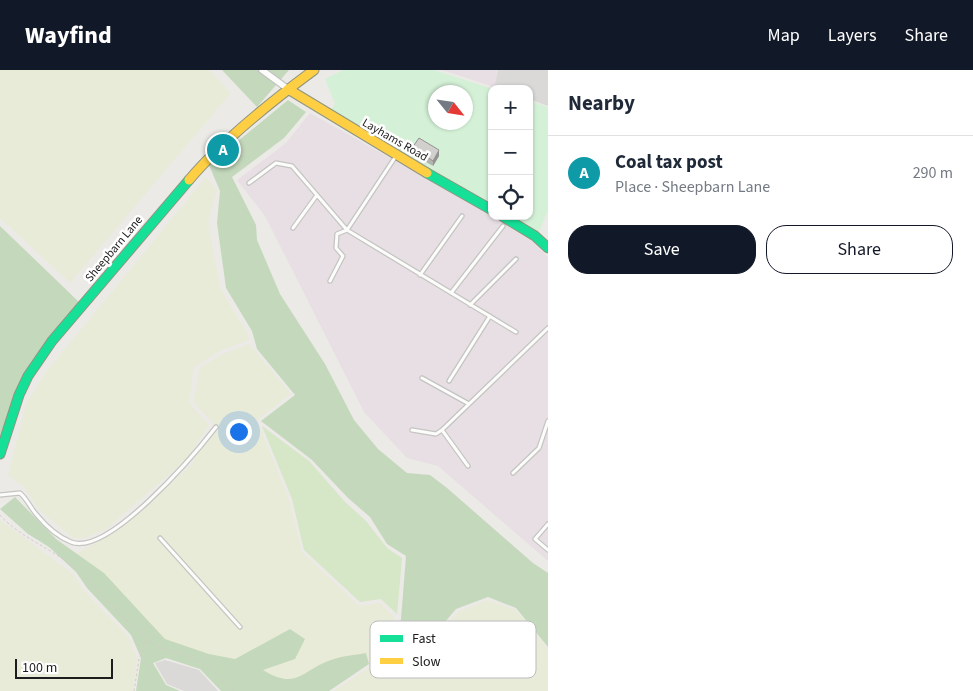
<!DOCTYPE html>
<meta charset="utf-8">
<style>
:root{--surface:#fff;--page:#f6f6f7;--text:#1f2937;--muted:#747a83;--line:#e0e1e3;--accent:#111827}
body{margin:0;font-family:"Source Sans 3",sans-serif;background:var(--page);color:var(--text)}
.controls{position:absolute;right:15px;top:15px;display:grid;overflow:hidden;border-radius:10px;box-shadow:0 1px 4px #0004}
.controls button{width:45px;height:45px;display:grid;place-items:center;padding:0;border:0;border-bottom:1px solid var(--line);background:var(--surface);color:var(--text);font:25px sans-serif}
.compass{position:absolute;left:428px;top:15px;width:45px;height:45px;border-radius:50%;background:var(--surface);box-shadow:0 1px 4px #0004;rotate:120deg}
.scale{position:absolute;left:15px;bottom:12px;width:98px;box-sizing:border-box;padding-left:5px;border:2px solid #1d1d1d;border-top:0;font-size:14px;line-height:18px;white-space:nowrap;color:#1d1d1d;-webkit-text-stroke:4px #fff;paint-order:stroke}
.you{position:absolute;left:238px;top:361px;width:18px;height:18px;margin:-12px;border:4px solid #fff;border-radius:50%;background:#1a73e8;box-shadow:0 0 0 8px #1a73e833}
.badge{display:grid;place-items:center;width:32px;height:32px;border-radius:50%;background:var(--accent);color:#fff;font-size:16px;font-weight:700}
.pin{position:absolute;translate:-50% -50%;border:2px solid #fff;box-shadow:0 1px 5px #0006}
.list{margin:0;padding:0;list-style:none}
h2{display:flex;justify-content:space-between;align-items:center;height:65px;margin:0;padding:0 20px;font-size:21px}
h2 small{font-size:16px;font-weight:400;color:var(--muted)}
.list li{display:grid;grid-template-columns:32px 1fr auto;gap:15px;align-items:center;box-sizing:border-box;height:75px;padding:0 20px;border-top:1px solid var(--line)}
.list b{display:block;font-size:19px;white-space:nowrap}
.list p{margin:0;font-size:16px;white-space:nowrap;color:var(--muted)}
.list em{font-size:16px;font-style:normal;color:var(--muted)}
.actions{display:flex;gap:10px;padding:15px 20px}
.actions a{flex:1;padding:11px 0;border:1px solid var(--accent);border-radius:20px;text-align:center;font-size:18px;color:var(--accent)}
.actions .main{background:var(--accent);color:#fff}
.icon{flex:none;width:28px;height:28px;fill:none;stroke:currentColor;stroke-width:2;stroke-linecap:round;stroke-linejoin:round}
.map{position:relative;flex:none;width:548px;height:621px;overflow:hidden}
header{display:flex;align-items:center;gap:30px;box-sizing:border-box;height:70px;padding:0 25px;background:var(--accent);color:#fff}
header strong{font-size:24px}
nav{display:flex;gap:28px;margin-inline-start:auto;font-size:18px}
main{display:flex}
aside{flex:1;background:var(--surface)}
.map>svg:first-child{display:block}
</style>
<header>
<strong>Wayfind</strong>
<nav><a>Map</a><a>Layers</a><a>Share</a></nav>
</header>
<main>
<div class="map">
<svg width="548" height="621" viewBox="0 0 548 621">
<rect width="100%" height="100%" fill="#ebeae6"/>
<path fill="#dad9d7" d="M 498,0 L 548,0 L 548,36 L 529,29 L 529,19 L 494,17 Z
M 165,590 L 199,600 L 218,621 L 184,621 L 167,614 L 155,593 Z"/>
<path fill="#e8dfe4" d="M 442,0 L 498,0 L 494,17 Z
M 310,43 L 460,127 L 533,172 L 548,187 L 548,491 L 438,396 L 407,388 L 364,342 L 265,146 L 237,110 L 286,73 Z"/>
<path fill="#e9ebd9" d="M 0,0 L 209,0 L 231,23 L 70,213 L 0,148 Z
M 206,107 L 217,120 L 208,151 L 220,218 L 247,263 L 249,270 L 222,280 L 194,297 L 189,333 L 209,355 L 187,389 L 106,459 L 85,468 L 73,468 L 39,440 L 23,416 L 8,405 L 26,334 L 46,302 Z
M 249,274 L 291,324 L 257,350 L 289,430 L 302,482 L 359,536 L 380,533 L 394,547 L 396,575 L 322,621 L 279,621 L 164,572 L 77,483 L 119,460 L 191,395 L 214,354 L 193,332 L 200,297 L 223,284 Z
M 0,450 L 73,504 L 84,521 L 129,567 L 137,589 L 133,621 L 0,621 Z
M 487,530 L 514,539 L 537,564 L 548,580 L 548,621 L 334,621 L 398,578 L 437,568 L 458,542 Z"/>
<path fill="#d5e7c6" d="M 262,356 L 309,391 L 345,432 L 366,451 L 387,478 L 402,488 L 397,544 L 381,529 L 360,532 L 304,480 L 292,429 Z"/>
<path fill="#c4d9bc" d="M 222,0 L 289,0 L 257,37 Z
M 288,30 L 306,42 L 284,68 L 232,107 L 256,155 L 257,170 L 280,224 L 325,294 L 354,350 L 378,379 L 407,403 L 430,405 L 447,418 L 533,493 L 548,503 L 548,577 L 516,538 L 488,527 L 456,539 L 433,566 L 399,574 L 406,486 L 387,474 L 370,447 L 348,428 L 312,390 L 261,351 L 295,325 L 257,279 L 252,261 L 226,218 L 217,153 L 220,121 L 209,95 Z
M 0,156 L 80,233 L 25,304 L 0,365 Z
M 15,427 L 56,469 L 104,503 L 165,569 L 209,584 L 235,589 L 290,559 L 305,569 L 295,589 L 263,600 C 297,621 302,600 331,590 C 341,586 355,585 366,583 L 369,594 L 329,621 L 221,621 L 200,599 L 166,588 L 153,593 L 166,615 L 180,621 L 136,621 L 141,588 L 131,565 L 87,518 L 76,502 L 49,477 L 28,464 L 0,439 Z"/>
<path fill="#d4f1d7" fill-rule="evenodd" d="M 343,0 L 434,0 L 493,19 L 492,135 L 330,42 L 335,34 L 325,9 ZM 436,22 L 466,22 L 466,52 L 436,52 Z
M 529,31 L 548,37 L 548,140 L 539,162 L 511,146 L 529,146 Z"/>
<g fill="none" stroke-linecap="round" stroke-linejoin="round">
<g stroke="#c4c4c2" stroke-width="5.5">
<path id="lane" d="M 396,86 L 347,160 L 516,262
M 249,113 L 276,93 L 292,96 L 347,160 L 337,164 L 336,178 L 343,186 L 330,211
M 293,158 L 317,125
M 420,205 L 462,146
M 451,223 L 503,156
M 470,235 L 516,189
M 422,308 L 469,334
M 449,311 L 490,246
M 412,360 L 436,364 L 442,360 L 548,258
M 442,360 L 468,396
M 513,403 L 539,378 L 548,351
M 0,425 L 20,423 C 27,429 30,437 36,444 C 45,455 58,467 71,472 C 108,487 195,384 216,357
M 548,454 L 535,469 L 548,480
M 160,468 L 240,557"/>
</g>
<g stroke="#c4c4c2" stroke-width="8">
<path id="street" d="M 262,0 L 288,19"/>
</g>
<g stroke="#91947f" stroke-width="11">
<path id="fast" d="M 427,103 L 492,140
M 502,146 L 535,166 L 548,178
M 0,384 L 19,325 L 28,306 L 52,271 L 189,110"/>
</g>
<g stroke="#91947f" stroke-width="11">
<path id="slow" d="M 288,19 L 427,103
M 189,110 C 222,71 272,31 314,0"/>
</g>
<path stroke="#d5c9c6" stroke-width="1" stroke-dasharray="2.5 2.5" stroke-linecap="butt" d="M 0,445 C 20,468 54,479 77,500 C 103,524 124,553 154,574 C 163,580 171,581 181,584 C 204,591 218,604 233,621
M 134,621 L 139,589 L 147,569"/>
<use href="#lane" stroke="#fcfcfb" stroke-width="3"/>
<use href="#street" stroke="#fcfcfb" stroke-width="5.5"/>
<use href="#fast" stroke="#16e098" stroke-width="9"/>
<use href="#slow" stroke="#ffcf43" stroke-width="9"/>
</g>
<path fill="#b5b3b0" d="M 412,78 L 439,86 L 433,96 L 426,92 L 425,94 L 412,84 Z"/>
<path fill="#939290" d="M 439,80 L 439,86 L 433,96 L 433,91 Z"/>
<path fill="#d2d0cd" stroke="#939290" d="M 419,68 L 439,80 L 433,91 L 426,86 L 425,88 L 412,78 Z"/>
<g text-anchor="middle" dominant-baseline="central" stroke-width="5" stroke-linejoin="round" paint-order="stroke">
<g font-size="12" fill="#1d1d1d" stroke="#fff">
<text transform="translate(395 70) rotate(30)">Layhams Road</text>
<text transform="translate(114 179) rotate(-50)">Sheepbarn Lane</text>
</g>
</g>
<rect x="370" y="551" width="166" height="57" rx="8" fill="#fff" stroke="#bbb" stroke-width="1"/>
<rect x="380" y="565" width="23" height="7" fill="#16e098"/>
<rect x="380" y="588" width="23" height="6" fill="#ffcf43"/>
<g font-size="14" fill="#1d1d1d">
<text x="412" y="573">Fast</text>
<text x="412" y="596">Slow</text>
</g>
</svg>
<div class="controls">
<button>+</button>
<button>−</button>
<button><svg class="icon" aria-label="locate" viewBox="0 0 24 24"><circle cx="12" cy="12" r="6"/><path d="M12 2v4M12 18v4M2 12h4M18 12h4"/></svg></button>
</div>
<svg class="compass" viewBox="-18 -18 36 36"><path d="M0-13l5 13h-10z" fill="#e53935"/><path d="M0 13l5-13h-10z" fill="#747a83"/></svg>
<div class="scale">100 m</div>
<div class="you"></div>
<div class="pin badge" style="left:223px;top:80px;background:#0f9aa8">A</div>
</div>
<aside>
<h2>Nearby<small></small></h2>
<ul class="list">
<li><span class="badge" style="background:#0f9aa8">A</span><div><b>Coal tax post</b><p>Place · Sheepbarn Lane</p></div><em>290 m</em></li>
</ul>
<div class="actions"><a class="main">Save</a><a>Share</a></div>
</aside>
</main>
